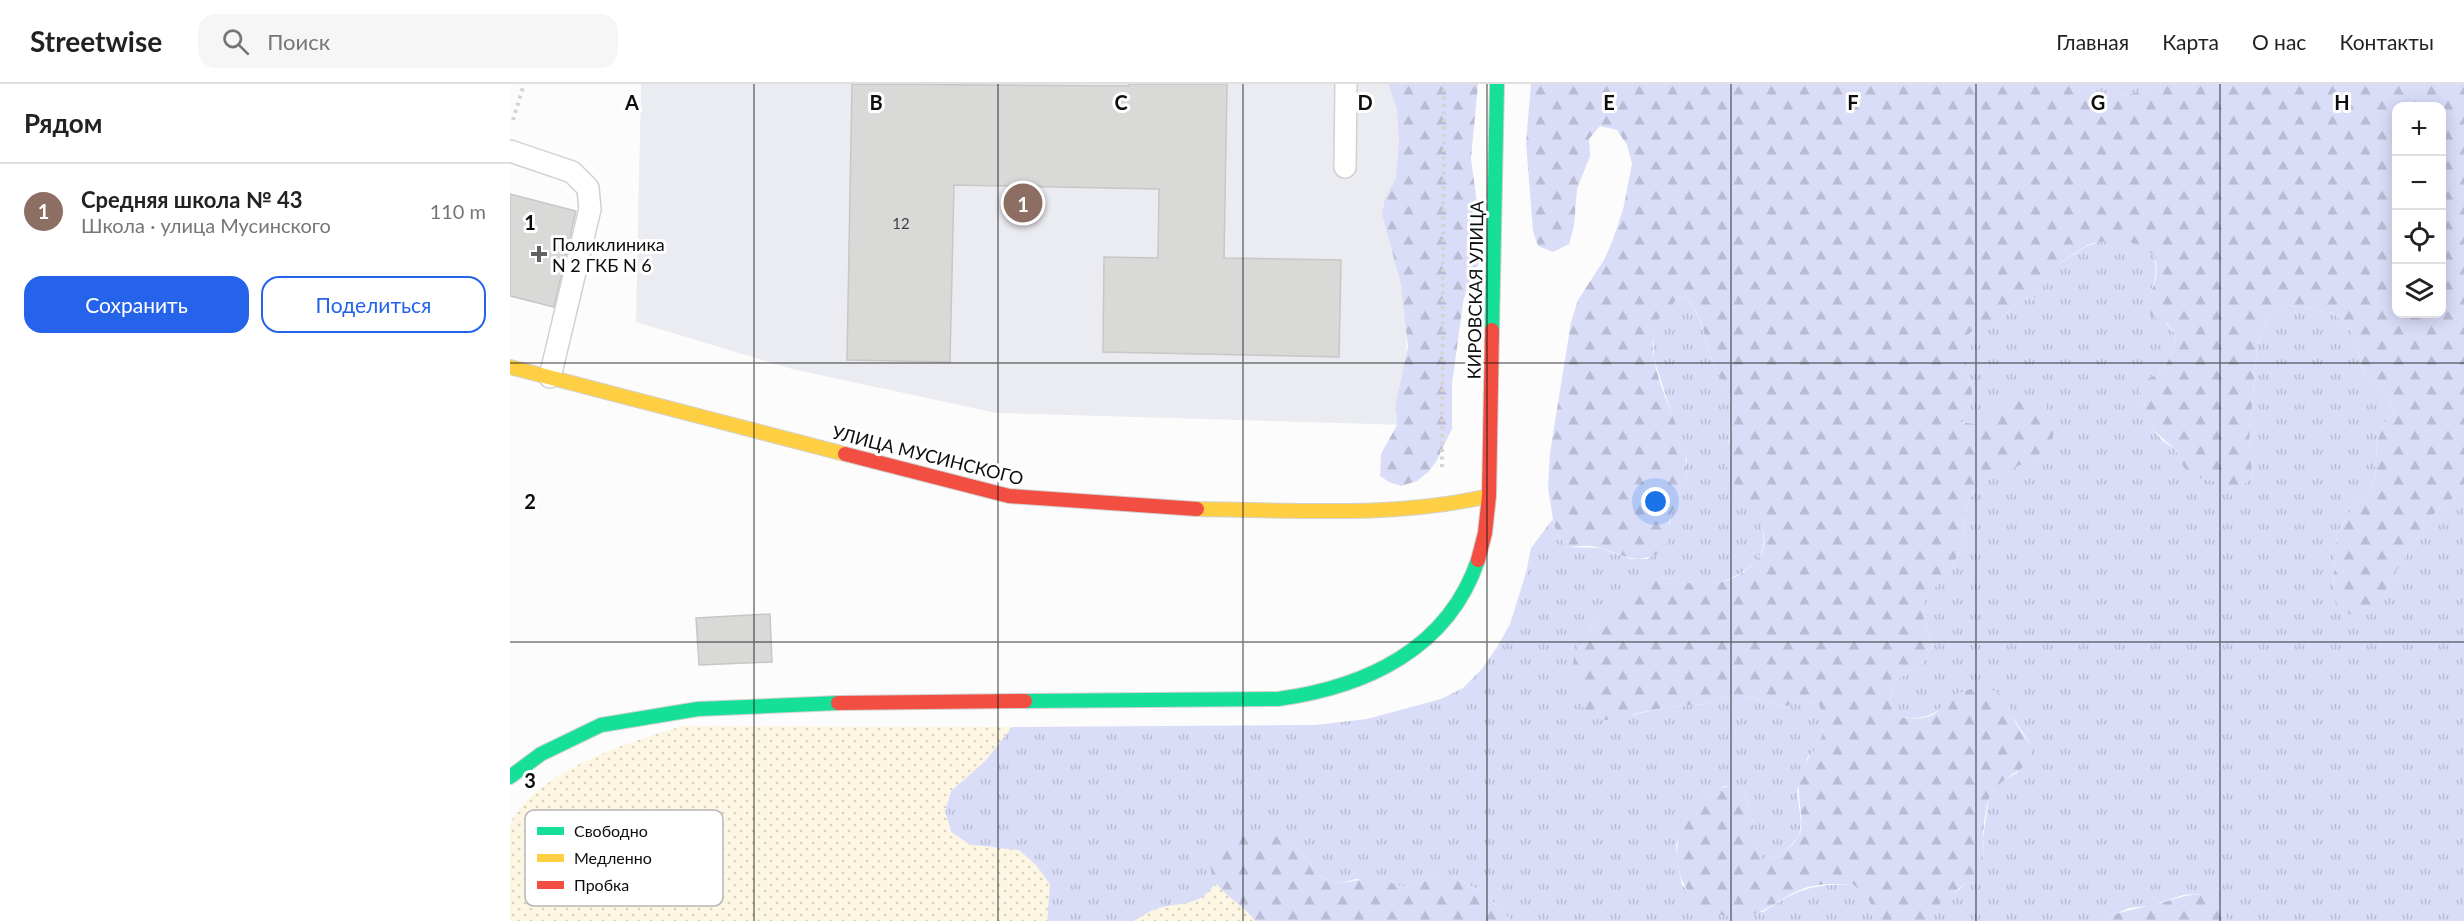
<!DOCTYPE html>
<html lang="ru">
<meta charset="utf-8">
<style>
:root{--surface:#fff;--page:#f6f6f6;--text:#222;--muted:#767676;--line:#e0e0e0;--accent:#2563eb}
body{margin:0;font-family:Lato,sans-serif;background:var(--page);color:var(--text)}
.controls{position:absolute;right:18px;top:18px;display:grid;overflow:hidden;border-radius:12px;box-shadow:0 3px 15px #0003}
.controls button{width:54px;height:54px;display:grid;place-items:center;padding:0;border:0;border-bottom:2px solid var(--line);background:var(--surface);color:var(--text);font:30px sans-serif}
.you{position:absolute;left:1146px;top:418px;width:21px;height:21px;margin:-15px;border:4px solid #fff;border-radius:50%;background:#1a73e8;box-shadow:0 0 0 9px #1a73e833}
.badge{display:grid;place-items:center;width:39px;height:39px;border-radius:50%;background:var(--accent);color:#fff;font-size:20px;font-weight:700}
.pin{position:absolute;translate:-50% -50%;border:3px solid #fff;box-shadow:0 2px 6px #0006}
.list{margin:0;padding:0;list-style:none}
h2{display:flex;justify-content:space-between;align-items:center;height:78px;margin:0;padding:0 24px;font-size:26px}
h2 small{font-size:20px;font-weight:400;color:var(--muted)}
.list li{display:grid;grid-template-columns:39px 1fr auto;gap:18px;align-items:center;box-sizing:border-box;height:96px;padding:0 24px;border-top:2px solid var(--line)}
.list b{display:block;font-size:22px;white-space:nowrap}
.list p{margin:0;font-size:20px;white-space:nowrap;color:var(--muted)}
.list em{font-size:20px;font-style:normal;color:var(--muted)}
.actions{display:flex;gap:12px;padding:18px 24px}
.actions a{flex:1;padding:14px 0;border:2px solid var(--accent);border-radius:18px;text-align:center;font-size:21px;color:var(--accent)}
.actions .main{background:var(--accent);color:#fff}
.icon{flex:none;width:33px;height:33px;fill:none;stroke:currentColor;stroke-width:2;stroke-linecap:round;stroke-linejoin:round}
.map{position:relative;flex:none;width:1954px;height:837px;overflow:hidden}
header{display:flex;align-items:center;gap:36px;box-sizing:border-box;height:84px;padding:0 30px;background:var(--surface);border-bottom:2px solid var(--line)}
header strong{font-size:28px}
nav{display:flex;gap:33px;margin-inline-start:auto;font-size:21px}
.search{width:420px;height:54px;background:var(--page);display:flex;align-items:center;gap:15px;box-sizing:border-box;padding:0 21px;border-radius:18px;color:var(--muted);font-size:22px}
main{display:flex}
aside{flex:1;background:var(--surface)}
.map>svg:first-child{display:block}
</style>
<header>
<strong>Streetwise</strong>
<div class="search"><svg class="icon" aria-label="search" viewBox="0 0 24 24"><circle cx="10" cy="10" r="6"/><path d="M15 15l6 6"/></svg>Поиск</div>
<nav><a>Главная</a><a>Карта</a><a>О нас</a><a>Контакты</a></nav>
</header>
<main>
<aside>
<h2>Рядом<small></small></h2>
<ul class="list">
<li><span class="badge" style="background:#8d6e63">1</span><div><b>Средняя школа № 43</b><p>Школа · улица Мусинского</p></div><em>110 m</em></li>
</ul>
<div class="actions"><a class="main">Сохранить</a><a>Поделиться</a></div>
</aside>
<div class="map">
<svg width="1954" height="837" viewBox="0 0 1954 837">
<defs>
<pattern id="grass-tufts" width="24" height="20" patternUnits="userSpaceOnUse" patternTransform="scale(1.5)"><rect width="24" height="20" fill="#daddf8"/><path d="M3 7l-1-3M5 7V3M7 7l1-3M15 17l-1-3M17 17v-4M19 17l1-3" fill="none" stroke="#babcd3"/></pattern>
<pattern id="forest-firs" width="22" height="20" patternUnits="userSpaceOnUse" patternTransform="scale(1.5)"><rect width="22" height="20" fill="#daddf8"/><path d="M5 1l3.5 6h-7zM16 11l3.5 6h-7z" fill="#babcd3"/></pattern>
<pattern id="sand-dots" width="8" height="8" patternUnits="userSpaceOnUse" patternTransform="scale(1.5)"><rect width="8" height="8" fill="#fcf6e2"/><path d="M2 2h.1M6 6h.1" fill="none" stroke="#d7d2c1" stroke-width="1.8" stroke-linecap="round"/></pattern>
</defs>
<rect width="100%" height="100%" fill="#fcfcfc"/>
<path fill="#ebecf1" d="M 131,0 L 898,0 L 896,341 L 487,329 L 282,285 L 126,238 Z"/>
<path fill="url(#grass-tufts)" d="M 1571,0 L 1647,0 C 1623,14 1595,15 1571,0 Z
M 1591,157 C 1602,157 1618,155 1629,159 C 1653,168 1647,198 1637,216 L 1666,251 C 1664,263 1660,279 1650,287 C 1638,298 1639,288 1630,307 L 1643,346 L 1653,357 L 1666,366 L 1671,379 L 1743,394 L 1739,359 L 1747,263 L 1760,228 L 1774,220 L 1824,230 L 1837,241 L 1845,255 L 1855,292 L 1878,312 L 1884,327 L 1875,339 L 1867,357 L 1865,394 L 1859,409 L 1845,421 L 1827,449 L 1823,505 L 1873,514 L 1888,484 L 1918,437 L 1930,422 L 1954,408 L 1954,837 L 1718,837 L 1706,815 L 1690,810 L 1673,811 L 1641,822 L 1619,824 L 1589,837 L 1422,837 L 1423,829 L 1434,814 L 1450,805 L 1462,792 L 1474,773 L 1473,755 L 1479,712 L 1490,698 L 1507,689 L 1521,661 L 1502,632 L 1439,616 C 1423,635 1408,636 1385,632 L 1381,616 L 1383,598 L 1413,579 L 1422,563 L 1413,531 L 1415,513 L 1439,489 L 1452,461 L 1456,426 L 1463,408 L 1478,396 L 1526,372 L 1544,346 L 1533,314 L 1466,340 L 1450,338 L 1459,323 L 1463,305 L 1456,288 L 1456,253 L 1469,239 L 1487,239 L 1508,217 L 1525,214 L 1543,184 L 1575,163 Z
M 1174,212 C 1192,229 1193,251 1201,274 C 1209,295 1222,308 1223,333 C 1223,344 1216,359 1218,369 C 1229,410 1284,458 1231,489 C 1201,506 1184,502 1152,493 L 1090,534 L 1080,544 L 1123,631 L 1157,623 L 1195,620 L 1228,610 L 1260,619 L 1277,622 L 1292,616 L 1309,621 L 1315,636 L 1313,651 L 1307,664 L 1297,674 L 1287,707 L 1291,738 L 1289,752 L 1270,773 L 1252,775 L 1243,757 L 1243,738 L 1233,705 L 1214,702 L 1198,710 L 1176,733 L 1166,762 L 1169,786 L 1172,801 L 1184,814 L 1253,828 C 1290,804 1299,801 1344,800 C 1356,812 1365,819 1363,837 L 1002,837 L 973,808 L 943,793 L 927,793 L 896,803 L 846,795 L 831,799 L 814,795 L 780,756 L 702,785 L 706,799 L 695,813 L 672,821 L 646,825 L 624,837 L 537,837 L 538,822 L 484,763 L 460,761 L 441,748 L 435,727 L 441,707 L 475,677 L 502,643 L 805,641 L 857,635 L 931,615 L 953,604 L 972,585 L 987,563 L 1000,540 L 1016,489 L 1021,464 L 1043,435 L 1047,451 L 1058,463 L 1090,464 L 1121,475 L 1138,475 L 1160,450 L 1160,432 L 1170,417 L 1176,395 L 1177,377 L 1144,275 L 1143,251 L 1147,234 L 1159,221 Z"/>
<path fill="url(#forest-firs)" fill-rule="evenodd" d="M 878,0 L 968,0 L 961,75 L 967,119 L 971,131 L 969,179 L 956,206 L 953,219 L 942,300 L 942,345 L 926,378 L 918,388 L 907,397 L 891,402 L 879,398 L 870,392 L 871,370 L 887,341 L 886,319 L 898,263 L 891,200 L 872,130 L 875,115 L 886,94 L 889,58 L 887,24 Z
M 1021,0 L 1571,0 C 1595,15 1623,14 1647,0 L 1954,0 L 1954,408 L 1930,422 L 1918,437 L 1888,484 L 1873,514 L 1843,531 L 1827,526 L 1823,505 L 1827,449 L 1845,421 L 1859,409 L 1865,394 L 1867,357 L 1875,339 L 1884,327 L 1878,312 L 1855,292 L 1845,255 L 1837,241 L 1824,230 L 1774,220 L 1760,228 L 1747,263 L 1739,359 L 1743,394 L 1729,403 L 1681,392 L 1671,379 L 1666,366 L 1643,346 L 1630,307 C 1639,288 1638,298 1650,287 C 1660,279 1664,263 1666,251 L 1657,239 L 1641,232 L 1637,216 C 1656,182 1648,158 1607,157 C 1596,157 1586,157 1576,162 C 1569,166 1546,181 1542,187 C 1536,195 1531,205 1525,214 L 1508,217 L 1487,239 L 1469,240 L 1456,253 L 1456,288 L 1463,305 L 1459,323 L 1450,338 L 1466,340 C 1488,321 1503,310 1534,314 L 1544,346 L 1541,363 L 1512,380 L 1478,396 L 1463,408 L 1456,426 L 1452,461 L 1439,489 L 1415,513 L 1413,531 L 1422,563 L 1413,579 L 1383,598 L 1381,616 L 1385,632 C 1395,634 1406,636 1417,633 C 1428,630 1431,623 1438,616 C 1454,603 1478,599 1494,613 C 1499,618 1500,627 1503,634 C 1508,644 1514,652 1521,661 L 1520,678 C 1507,689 1490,695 1481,710 C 1476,717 1473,746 1473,755 C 1472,761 1475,768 1473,774 C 1472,779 1467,785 1464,790 C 1451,809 1426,812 1422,837 L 1363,837 C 1365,819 1356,811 1343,800 C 1329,800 1312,799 1298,803 C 1267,812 1256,836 1218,832 C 1170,826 1156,771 1176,733 C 1180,724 1188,718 1195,713 C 1199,709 1208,703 1215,703 C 1220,702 1227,704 1233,705 L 1243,738 L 1243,757 L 1252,775 L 1270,773 C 1275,767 1285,759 1289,752 C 1296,738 1285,710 1290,692 C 1299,662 1324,659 1309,621 L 1292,616 L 1277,622 L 1260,619 L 1228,610 L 1195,620 L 1157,623 L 1096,636 L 1078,634 C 1053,577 1059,565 1101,522 C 1112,511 1123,498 1137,494 C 1148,491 1158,495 1168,497 C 1195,504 1225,500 1244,479 C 1275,446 1228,417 1218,387 C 1212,370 1223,350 1223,333 C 1222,308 1209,295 1201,274 C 1193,251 1193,229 1174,212 C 1106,248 1169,323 1176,376 C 1178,388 1175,405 1170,417 C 1168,422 1162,426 1160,432 C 1158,437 1161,444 1160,450 C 1159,456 1155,462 1153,467 C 1126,482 1117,472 1091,464 C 1081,461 1068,462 1058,463 L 1047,451 L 1043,435 L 1038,404 L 1040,369 L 1061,238 L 1068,216 L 1094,176 L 1102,158 L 1113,126 L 1122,80 L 1117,61 L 1107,46 L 1090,42 L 1079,55 L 1080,72 L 1067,105 L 1064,142 L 1059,160 L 1043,168 L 1028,162 L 1023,147 L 1016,59 ZM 1886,22 L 1932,22 L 1932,230 L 1886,230 Z
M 746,747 L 763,748 L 780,756 L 814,795 L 831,799 L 862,794 L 896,803 L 927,793 L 943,793 L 973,808 L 1002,837 L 745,837 C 735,822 717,816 707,801 C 686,771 722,752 746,747 Z
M 1691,810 L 1706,815 L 1718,837 L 1589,837 C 1608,828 1619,826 1639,822 C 1658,818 1670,811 1691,810 Z"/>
<path fill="url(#sand-dots)" d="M 172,642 L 502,643 L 475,677 L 441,707 L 435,727 L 441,748 L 460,761 L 509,766 L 526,781 L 540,800 L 537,837 L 0,837 L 0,740 C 26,687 119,658 172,642 Z
M 706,799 C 718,814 734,822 745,837 L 624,837 C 631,833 638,828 646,825 C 672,816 686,826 706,799 Z"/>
<path fill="#d9d9d8" stroke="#c7c7c6" stroke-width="1.5" d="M 342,0 L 619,2 L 619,0 L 717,0 L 714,174 L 831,176 L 829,273 L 593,268 L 594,173 L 648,174 L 649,105 L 444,101 L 440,278 L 337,276 Z
M 0,110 L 66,127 L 44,223 L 0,212 Z
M 260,530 L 262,578 L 189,581 L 186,534 Z"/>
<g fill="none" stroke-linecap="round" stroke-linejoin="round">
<g stroke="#d1d1d2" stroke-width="24">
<path id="lane" d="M 0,67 L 62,88 L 78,104 L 80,125 L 40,293
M 835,83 L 836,0"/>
</g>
<g stroke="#d1d1d2" stroke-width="16">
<path id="fast" d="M 982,246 L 987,0
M 515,617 L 768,615 C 856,603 938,565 968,476
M 0,693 L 31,670 L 91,641 L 188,625 L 328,619"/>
</g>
<g stroke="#d1d1d2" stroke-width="16">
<path id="slow" d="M 0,283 L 335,370
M 687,425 C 784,426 883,434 979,412"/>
</g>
<g stroke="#d1d1d2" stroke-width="16">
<path id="jam" d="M 335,370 L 499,412 L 687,425
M 968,476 L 975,449 L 979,412 L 982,246
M 328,619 L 515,617"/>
</g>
<path stroke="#d3d3d4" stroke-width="4" stroke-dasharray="3 4.5" stroke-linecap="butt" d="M 3,36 L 14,0
M 932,383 L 934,0"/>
<use href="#lane" stroke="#fff" stroke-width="21"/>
<use href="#fast" stroke="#16e098" stroke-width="14"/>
<use href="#slow" stroke="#ffcf43" stroke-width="14"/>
<use href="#jam" stroke="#f24e42" stroke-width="14"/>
</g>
<path fill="none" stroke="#0c0d0d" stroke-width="1.5" stroke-opacity="0.55" d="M 244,0 L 244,837M 488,0 L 488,837M 733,0 L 733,837M 977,0 L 977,837M 1221,0 L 1221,837M 1466,0 L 1466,837M 1710,0 L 1710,837M 0,279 L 1954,279M 0,558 L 1954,558"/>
<path fill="#606161" stroke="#fff" stroke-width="2" d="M26 161h6v6h6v6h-6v6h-6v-6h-6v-6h6z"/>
<g text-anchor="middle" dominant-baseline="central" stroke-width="6" stroke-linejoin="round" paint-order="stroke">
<g font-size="15" fill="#3f4040">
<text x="391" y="139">12</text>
</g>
<g font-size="18" fill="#0c0d0d" stroke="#fff" text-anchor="start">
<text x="42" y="160">Поликлиника<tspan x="42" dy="21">N 2 ГКБ N 6</tspan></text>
</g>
<g font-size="18" fill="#0c0d0d" stroke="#fff">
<text transform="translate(965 206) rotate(-89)">КИРОВСКАЯ УЛИЦА</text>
<text transform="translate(418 371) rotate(14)">УЛИЦА МУСИНСКОГО</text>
</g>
</g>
<rect x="15" y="726" width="198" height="96" rx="9" fill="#fff" stroke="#b6b6b6" stroke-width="1.5"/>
<rect x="27" y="743" width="27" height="8" fill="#16e098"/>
<rect x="27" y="770" width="27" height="8" fill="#ffcf43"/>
<rect x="27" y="797" width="27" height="8" fill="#f24e42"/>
<g font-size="16" fill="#0c0d0d">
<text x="64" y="753">Свободно</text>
<text x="64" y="780">Медленно</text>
<text x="64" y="807">Пробка</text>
</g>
<g font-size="20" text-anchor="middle" font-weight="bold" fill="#0c0d0d" stroke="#fff" stroke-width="6" stroke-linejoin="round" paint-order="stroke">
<text x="122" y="26">A</text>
<text x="366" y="26">B</text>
<text x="611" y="26">C</text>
<text x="855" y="26">D</text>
<text x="1099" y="26">E</text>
<text x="1343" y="26">F</text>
<text x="1588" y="26">G</text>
<text x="1832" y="26">H</text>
<text x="20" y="146">1</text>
<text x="20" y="425">2</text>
<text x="20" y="704">3</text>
</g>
</svg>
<div class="controls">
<button>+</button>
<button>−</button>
<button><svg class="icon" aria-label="locate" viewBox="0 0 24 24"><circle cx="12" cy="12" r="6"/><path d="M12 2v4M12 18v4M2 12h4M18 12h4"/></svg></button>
<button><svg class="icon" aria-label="layers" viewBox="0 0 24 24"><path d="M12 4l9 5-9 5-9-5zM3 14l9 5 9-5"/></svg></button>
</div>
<div class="you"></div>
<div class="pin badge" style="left:513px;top:119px;background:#8d6e63">1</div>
</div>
</main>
